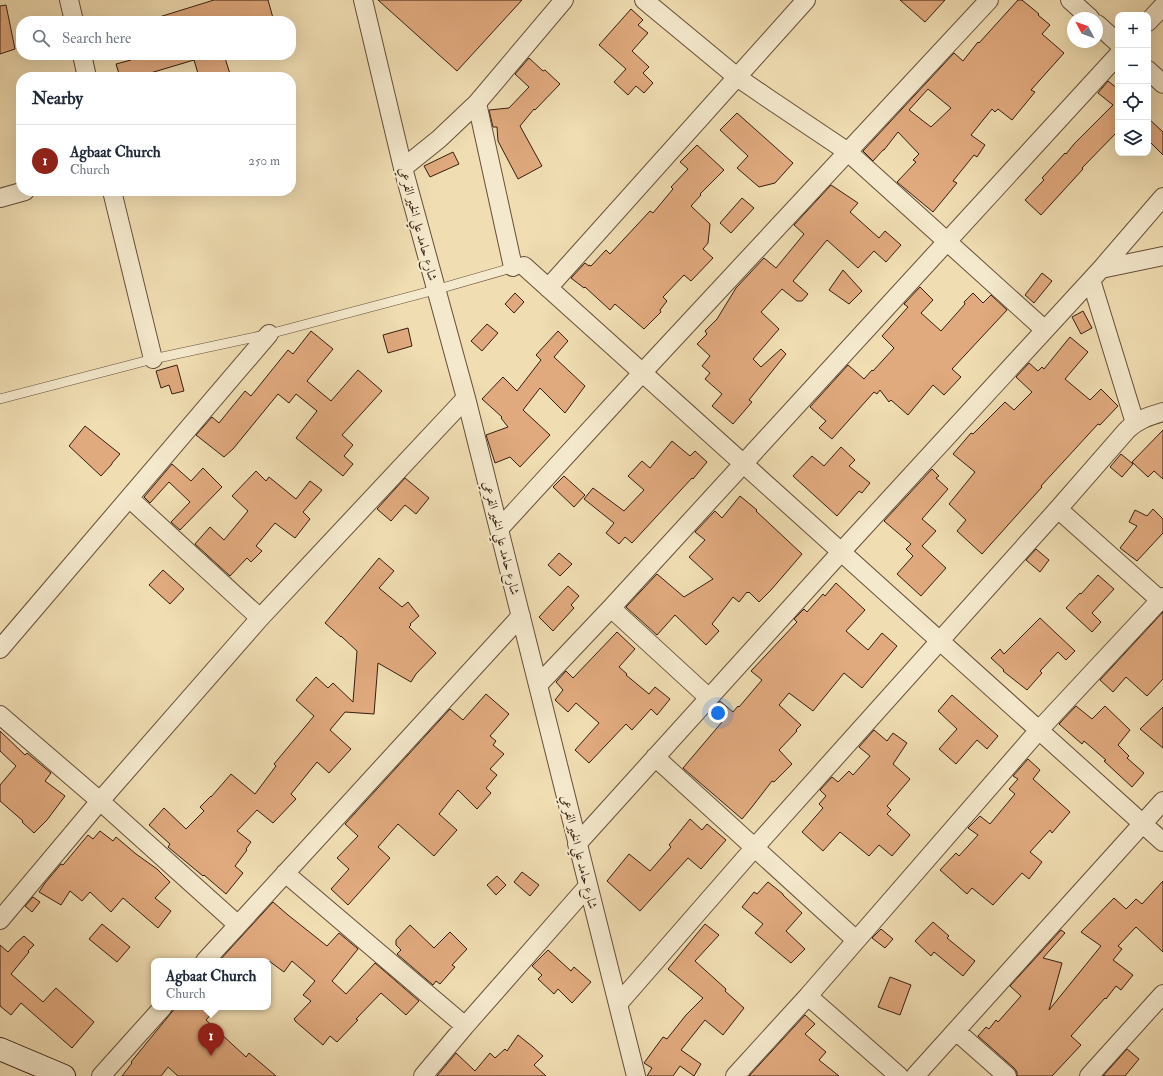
<!DOCTYPE html>
<meta charset="utf-8">
<style>
:root{--surface:#fff;--page:#f2f2f3;--text:#1f2937;--muted:#747a83;--line:#e0e1e3;--accent:#8f2418}
body{margin:0;font-family:"IM FELL Double Pica",Amiri,serif;background:var(--page);color:var(--text)}
.controls{position:absolute;right:12px;top:12px;display:grid;overflow:hidden;border-radius:8px;box-shadow:0 4px 16px #0002}
.controls button{width:36px;height:36px;display:grid;place-items:center;padding:0;border:0;border-bottom:1px solid var(--line);background:var(--surface);color:var(--text);font:20px sans-serif}
.compass{position:absolute;left:1067px;top:12px;width:36px;height:36px;border-radius:50%;background:var(--surface);box-shadow:0 4px 16px #0002;rotate:311deg}
.you{position:absolute;left:718px;top:713px;width:14px;height:14px;margin:-10px;border:3px solid #fff;border-radius:50%;background:#1a73e8;box-shadow:0 0 0 6px #1a73e833}
.badge{display:grid;place-items:center;width:26px;height:26px;border-radius:50%;background:var(--accent);color:#fff;font-size:13px;font-weight:700}
.pin{position:absolute;translate:-50% -33px;filter:drop-shadow(0 1px 2px #0008)}
.pin::after{content:'';position:absolute;top:21px;width:14px;height:12px;background:inherit;clip-path:polygon(0 0,100% 0,50% 100%)}
.popup{position:absolute;left:151px;top:958px;width:120px;height:52px;box-sizing:border-box;display:grid;place-content:center;border-radius:8px;background:var(--surface);filter:drop-shadow(0 1px 3px #0005);font-size:13px;white-space:nowrap;color:var(--muted)}
.popup b{font-size:15px;color:var(--text)}
.popup::after{content:'';position:absolute;left:50%;top:100%;margin-left:-8px;border:8px solid transparent;border-top-color:var(--surface)}
.list{margin:0;padding:0;list-style:none}
h2{display:flex;justify-content:space-between;align-items:center;height:52px;margin:0;padding:0 16px;font-size:17px}
h2 small{font-size:13px;font-weight:400;color:var(--muted)}
.list li{display:grid;grid-template-columns:26px 1fr auto;gap:12px;align-items:center;box-sizing:border-box;height:72px;padding:0 16px;border-top:1px solid var(--line)}
.list b{display:block;font-size:15px;white-space:nowrap}
.list p{margin:0;font-size:13px;white-space:nowrap;color:var(--muted)}
.list em{font-size:13px;font-style:normal;color:var(--muted)}
.icon{flex:none;width:22px;height:22px;fill:none;stroke:currentColor;stroke-width:2;stroke-linecap:round;stroke-linejoin:round}
.map{position:relative;flex:none;width:1163px;height:1076px;overflow:hidden}
.search{position:absolute;background:var(--surface);box-shadow:0 4px 16px #0002;left:16px;top:16px;width:280px;height:44px;display:flex;align-items:center;gap:10px;box-sizing:border-box;padding:0 14px;border-radius:16px;color:var(--muted);font-size:15px}
.panel{position:absolute;background:var(--surface);box-shadow:0 4px 16px #0002;left:16px;top:72px;width:280px;height:124px;border-radius:16px}
.map>svg:first-child{display:block}
</style>
<div class="map">
<svg width="1163" height="1076" viewBox="0 0 1163 1076">
<rect width="100%" height="100%" fill="#f0ddb2"/>
<filter id="stains"><feTurbulence type="fractalNoise" baseFrequency=".005" numOctaves="4"/><feColorMatrix values="0 0 0 0 .2 0 0 0 0 .09 0 0 0 0 .02 0 0 0 .5 -.17"/></filter>
<radialGradient id="worn" r=".72"><stop offset=".6" stop-color="#630" stop-opacity="0"/><stop offset="1" stop-color="#630" stop-opacity=".3"/></radialGradient>
<path fill="#e0a97e" stroke="#371e11" fill-rule="evenodd" d="M 214,0 L 268,0 L 273,18 L 263,21 L 157,21 L 156,18 Z
M 378,0 L 522,0 L 457,71 Z
M 900,0 L 945,0 L 925,22 Z
M 1018,0 L 1022,0 L 1039,14 L 1038,15 L 1050,25 L 1042,34 L 1064,53 L 1031,90 L 1035,92 L 1012,120 L 998,109 L 995,112 L 992,109 L 971,135 L 985,145 L 977,157 L 974,155 L 953,181 L 957,183 L 933,212 L 897,182 L 916,162 L 913,160 L 919,154 L 898,132 L 884,150 L 883,150 L 873,161 L 863,151 L 954,53 L 963,61 L 978,42 L 979,43 ZM 928,89 L 951,108 L 931,127 L 909,110 Z
M 6,5 L 15,49 L 0,54 L 0,6 Z
M 631,9 L 643,20 L 638,25 L 648,33 L 632,51 L 649,67 L 643,73 L 653,83 L 644,93 L 636,86 L 628,95 L 614,82 L 626,69 L 599,45 Z
M 131,55 L 224,55 L 231,77 L 199,77 L 194,60 L 137,77 L 120,77 L 116,64 L 131,60 Z
M 529,58 L 543,71 L 545,70 L 560,84 L 535,110 L 534,109 L 520,126 L 542,166 L 518,179 L 498,141 L 497,127 L 493,127 L 489,110 L 509,108 L 529,87 L 515,74 Z
M 1108,81 L 1118,89 L 1118,131 L 1082,168 L 1083,169 L 1041,215 L 1025,200 L 1044,180 L 1042,178 L 1065,153 L 1066,154 L 1074,144 L 1113,105 L 1098,93 Z
M 737,113 L 793,163 L 775,183 L 759,187 L 737,168 L 748,156 L 720,130 Z
M 1148,118 L 1163,132 L 1163,155 L 1148,140 Z
M 697,145 L 724,170 L 700,194 L 701,195 L 691,206 L 710,224 L 708,243 L 703,249 L 713,258 L 691,281 L 684,275 L 663,297 L 667,301 L 660,310 L 661,312 L 644,329 L 615,304 L 610,310 L 585,287 L 584,288 L 571,278 L 585,263 L 589,266 L 589,265 L 591,266 L 606,250 L 610,254 L 650,211 L 653,213 L 673,189 L 671,187 L 688,169 L 680,162 Z
M 453,152 L 459,164 L 430,177 L 424,166 Z
M 831,185 L 858,203 L 850,212 L 879,238 L 885,231 L 901,245 L 886,262 L 874,251 L 858,268 L 827,240 L 793,281 L 808,294 L 802,301 L 797,301 L 782,289 L 761,312 L 779,329 L 753,359 L 761,367 L 781,349 L 786,354 L 749,400 L 752,402 L 733,424 L 712,406 L 722,394 L 705,379 L 710,373 L 702,366 L 710,356 L 697,344 L 707,334 L 705,331 L 717,319 L 736,288 L 764,258 L 776,268 L 804,234 L 794,225 Z
M 742,198 L 754,208 L 731,233 L 720,223 Z
M 843,270 L 862,291 L 849,304 L 829,290 Z
M 1042,273 L 1052,281 L 1034,303 L 1025,295 Z
M 920,287 L 933,300 L 921,313 L 941,331 L 965,304 L 964,302 L 973,293 L 983,303 L 991,295 L 1007,310 L 952,369 L 961,377 L 944,395 L 933,385 L 908,415 L 891,400 L 889,402 L 880,390 L 877,394 L 874,392 L 832,439 L 819,428 L 826,421 L 810,407 L 848,365 L 864,379 L 872,370 L 873,371 L 894,348 L 882,336 L 908,307 L 904,304 Z
M 515,293 L 524,302 L 514,313 L 505,304 Z
M 1083,311 L 1092,328 L 1081,334 L 1072,317 Z
M 487,324 L 498,333 L 482,351 L 471,341 Z
M 408,328 L 412,346 L 388,353 L 383,335 Z
M 311,331 L 333,349 L 307,381 L 331,401 L 358,370 L 382,391 L 342,435 L 353,445 L 344,456 L 353,464 L 343,476 L 296,438 L 317,411 L 296,394 L 289,403 L 278,394 L 233,449 L 224,457 L 196,435 L 212,417 L 219,423 L 245,391 L 251,396 L 288,350 L 293,354 Z
M 558,331 L 568,341 L 554,357 L 585,386 L 565,413 L 540,388 L 523,410 L 550,435 L 520,467 L 510,457 L 495,463 L 486,435 L 508,427 L 501,418 L 502,417 L 482,399 L 503,377 L 517,391 L 541,360 L 536,355 Z
M 1070,337 L 1088,352 L 1065,379 L 1090,400 L 1101,389 L 1118,406 L 1100,425 L 1098,424 L 1041,486 L 1042,487 L 982,554 L 957,531 L 966,520 L 949,504 L 975,472 L 953,454 L 971,433 L 973,434 L 1005,402 L 1014,410 L 1032,392 L 1016,377 L 1029,363 L 1038,371 L 1042,367 L 1044,369 Z
M 177,365 L 184,391 L 172,394 L 169,385 L 161,388 L 156,371 Z
M 85,426 L 120,454 L 112,463 L 112,464 L 101,476 L 69,446 Z
M 1163,430 L 1163,479 L 1154,471 L 1148,477 L 1132,462 Z
M 672,441 L 690,456 L 695,451 L 707,462 L 693,479 L 692,478 L 632,543 L 625,537 L 619,544 L 606,533 L 614,523 L 584,499 L 593,488 L 624,511 L 644,490 L 628,476 L 642,461 L 650,468 Z
M 841,447 L 855,460 L 849,466 L 870,483 L 862,493 L 859,491 L 837,516 L 793,476 L 812,456 L 824,466 Z
M 1121,454 L 1133,464 L 1122,477 L 1110,467 Z
M 172,464 L 191,481 L 203,468 L 222,487 L 180,530 L 171,522 L 190,502 L 169,482 L 150,503 L 144,497 Z
M 932,469 L 939,476 L 936,478 L 948,489 L 922,519 L 936,531 L 922,546 L 946,568 L 921,596 L 897,574 L 913,556 L 906,549 L 911,544 L 884,521 Z
M 256,471 L 266,481 L 269,477 L 296,499 L 310,481 L 322,490 L 303,512 L 310,519 L 295,538 L 275,523 L 256,546 L 262,551 L 251,562 L 247,558 L 230,576 L 195,544 L 210,527 L 224,540 L 248,511 L 232,496 Z
M 564,476 L 585,495 L 574,507 L 553,487 Z
M 405,478 L 429,498 L 416,514 L 405,505 L 391,521 L 377,509 Z
M 740,496 L 757,510 L 756,511 L 802,554 L 771,590 L 759,602 L 749,592 L 748,593 L 747,592 L 739,602 L 733,597 L 712,624 L 719,631 L 706,645 L 675,615 L 657,635 L 626,607 L 657,574 L 684,597 L 713,579 L 689,557 L 705,540 L 695,532 L 715,511 L 722,518 Z
M 1153,509 L 1163,519 L 1163,533 L 1137,561 L 1120,548 L 1137,526 L 1129,522 L 1135,510 L 1147,516 Z
M 1036,549 L 1049,560 L 1040,572 L 1026,560 Z
M 559,553 L 572,564 L 560,576 L 548,565 Z
M 379,558 L 394,571 L 379,588 L 402,607 L 408,602 L 419,616 L 410,624 L 411,625 L 409,627 L 436,653 L 416,674 L 411,682 L 378,663 L 374,714 L 345,712 L 330,730 L 351,749 L 329,773 L 317,762 L 291,794 L 296,799 L 273,823 L 257,810 L 237,831 L 251,842 L 246,849 L 247,850 L 235,866 L 243,873 L 226,894 L 204,875 L 203,876 L 168,847 L 170,844 L 149,825 L 164,808 L 186,829 L 204,811 L 200,807 L 211,796 L 211,797 L 231,774 L 255,794 L 276,766 L 274,764 L 314,716 L 296,700 L 316,677 L 328,688 L 333,683 L 353,702 L 357,651 L 341,636 L 341,637 L 325,623 Z
M 163,570 L 184,589 L 170,604 L 149,585 Z
M 1098,575 L 1114,589 L 1092,613 L 1101,622 L 1092,632 L 1066,608 L 1080,593 L 1081,594 Z
M 836,583 L 865,610 L 846,631 L 868,650 L 882,633 L 897,646 L 862,688 L 844,673 L 813,711 L 789,693 L 779,705 L 801,725 L 796,730 L 797,731 L 779,750 L 792,764 L 774,782 L 772,781 L 752,807 L 742,819 L 683,768 L 722,722 L 710,712 L 720,701 L 733,712 L 738,706 L 739,707 L 762,680 L 751,671 L 797,622 L 794,619 L 804,609 L 807,612 L 823,594 L 825,596 Z
M 568,586 L 579,596 L 571,605 L 574,608 L 553,631 L 539,617 Z
M 1163,612 L 1163,679 L 1147,696 L 1126,677 L 1113,692 L 1100,680 Z
M 1040,618 L 1075,651 L 1066,660 L 1058,652 L 1040,671 L 1042,673 L 1027,690 L 1003,671 L 1004,670 L 991,658 L 1000,649 L 1004,654 Z
M 617,632 L 635,649 L 619,667 L 627,674 L 626,675 L 649,694 L 655,687 L 670,699 L 657,715 L 651,709 L 632,730 L 626,724 L 589,763 L 575,750 L 599,723 L 576,703 L 568,712 L 555,700 L 563,690 L 556,682 L 566,671 L 573,678 Z
M 486,694 L 509,714 L 490,736 L 496,741 L 493,745 L 504,754 L 490,769 L 497,775 L 486,788 L 491,793 L 477,809 L 458,790 L 439,814 L 457,830 L 434,856 L 398,824 L 378,847 L 390,858 L 348,905 L 331,889 L 349,869 L 337,858 L 358,836 L 345,824 L 450,709 L 463,720 Z
M 952,695 L 998,736 L 987,749 L 977,740 L 956,764 L 939,749 L 957,729 L 938,711 Z
M 1076,706 L 1092,719 L 1105,706 L 1130,730 L 1118,745 L 1129,756 L 1127,758 L 1144,773 L 1132,787 L 1104,761 L 1106,760 L 1084,741 L 1082,744 L 1059,724 Z
M 1163,707 L 1163,748 L 1140,729 Z
M 874,730 L 887,741 L 893,733 L 907,743 L 893,764 L 910,779 L 887,806 L 891,810 L 887,814 L 910,835 L 892,856 L 879,845 L 869,856 L 840,832 L 823,851 L 802,832 L 823,808 L 819,804 L 826,796 L 820,790 L 832,777 L 838,782 L 849,771 L 853,775 L 870,756 L 859,747 Z
M 0,731 L 25,755 L 27,753 L 51,773 L 45,781 L 65,796 L 47,820 L 34,833 L 22,822 L 23,821 L 0,801 L 0,785 L 16,766 L 0,751 Z
M 1028,759 L 1040,770 L 1033,779 L 1070,812 L 1052,833 L 1050,830 L 1030,852 L 1042,862 L 1029,879 L 1022,873 L 993,905 L 972,888 L 967,894 L 940,870 L 956,853 L 959,856 L 978,835 L 968,828 L 980,816 L 990,824 L 1015,794 L 1009,789 L 1018,779 L 1013,776 Z
M 690,819 L 702,830 L 707,824 L 726,840 L 701,869 L 688,858 L 640,911 L 607,881 L 629,854 L 650,871 L 671,847 L 669,845 Z
M 100,831 L 113,841 L 116,837 L 136,854 L 157,869 L 170,882 L 155,898 L 171,911 L 158,928 L 123,898 L 111,912 L 90,892 L 82,901 L 70,891 L 61,905 L 39,892 L 45,883 L 61,864 L 63,865 L 88,835 L 93,839 Z
M 522,872 L 539,885 L 530,896 L 514,882 Z
M 497,876 L 506,885 L 496,895 L 487,885 Z
M 1163,881 L 1163,952 L 1136,927 L 1118,946 L 1122,949 L 1113,960 L 1133,975 L 1121,990 L 1116,986 L 1106,999 L 1105,998 L 1071,1036 L 1081,1045 L 1052,1076 L 1017,1076 L 1017,1072 L 1014,1068 L 978,1036 L 986,1027 L 989,1029 L 996,1020 L 998,1022 L 1021,996 L 1010,986 L 1061,930 L 1065,933 L 1043,958 L 1062,963 L 1049,1010 L 1101,946 L 1081,932 L 1114,898 L 1126,909 L 1136,899 L 1142,904 Z
M 768,882 L 783,894 L 783,895 L 802,913 L 786,931 L 805,949 L 791,963 L 755,933 L 763,924 L 742,907 L 754,892 L 757,894 Z
M 33,897 L 40,902 L 32,912 L 25,906 Z
M 273,902 L 288,915 L 327,946 L 339,933 L 358,949 L 332,981 L 346,994 L 375,963 L 419,1001 L 406,1015 L 381,993 L 356,1019 L 358,1020 L 337,1042 L 330,1036 L 323,1045 L 295,1021 L 295,1020 L 294,1019 L 311,1001 L 303,995 L 315,981 L 292,961 L 284,972 L 269,961 L 219,961 Z
M 933,922 L 949,936 L 947,938 L 975,961 L 963,976 L 934,952 L 931,956 L 915,941 Z
M 102,924 L 130,947 L 117,962 L 89,939 Z
M 705,924 L 719,935 L 695,961 L 726,989 L 725,991 L 744,1008 L 723,1035 L 705,1020 L 681,1050 L 701,1064 L 694,1076 L 680,1066 L 673,1076 L 647,1076 L 652,1068 L 644,1063 L 663,1037 L 667,1039 L 686,1015 L 703,998 L 668,969 Z
M 410,925 L 434,948 L 450,932 L 467,949 L 452,965 L 455,967 L 440,984 L 436,981 L 433,985 L 397,954 L 401,950 L 396,945 L 396,940 Z
M 881,929 L 893,939 L 885,948 L 872,938 Z
M 24,936 L 34,945 L 28,951 L 29,952 L 11,974 L 43,1002 L 56,988 L 94,1022 L 72,1048 L 21,1003 L 11,1015 L 0,1006 L 0,945 L 8,952 L 17,942 Z
M 548,950 L 571,971 L 574,967 L 591,982 L 572,1003 L 558,989 L 554,994 L 538,979 L 542,975 L 532,966 Z
M 890,977 L 911,985 L 900,1015 L 878,1007 Z
M 176,1007 L 206,1007 L 212,1013 L 206,1020 L 246,1057 L 249,1053 L 276,1076 L 178,1076 L 168,1067 L 161,1076 L 122,1076 L 132,1063 L 131,1062 Z
M 805,1015 L 815,1024 L 805,1034 L 826,1052 L 819,1060 L 839,1076 L 749,1076 Z
M 518,1035 L 533,1047 L 543,1056 L 534,1065 L 546,1076 L 437,1076 L 456,1053 L 475,1071 L 490,1053 L 495,1058 L 505,1049 L 507,1051 Z
M 1127,1049 L 1139,1059 L 1125,1076 L 1103,1076 Z"/>
<g fill="none" stroke-linecap="round" stroke-linejoin="round">
<g stroke="#654e39" stroke-width="10">
<path id="service" d="M 0,399 L 153,359 L 269,334 L 435,290 L 515,267"/>
</g>
<g stroke="#654e39" stroke-width="20">
<path id="minor" d="M 69,0 L 74,21
M 363,0 L 403,168 L 466,398 L 636,1076
M 644,0 L 737,77 L 769,99 L 848,152 L 1045,330
M 1070,0 L 1090,18
M 1148,22 L 1163,6
M 1097,24 L 1118,43
M 82,55 L 87,77
M 1148,70 L 1163,84
M 477,103 L 513,267
M 403,168 L 439,139 L 477,103 L 564,0
M 112,191 L 153,359
M 0,198 L 25,191
M 524,266 L 1163,842
M 1101,269 L 1163,256
M 1091,280 L 1135,423
M 548,288 L 806,0
M 129,498 L 260,618
M 1058,509 L 1160,600
M 499,529 L 642,373 L 989,0
M 611,608 L 709,698
M 0,649 L 269,334
M 538,685 L 611,608 L 1118,55
M 0,715 L 100,801 L 238,925
M 655,757 L 856,940
M 577,844 L 841,552 L 1101,269 L 1163,197
M 285,873 L 465,1026
M 0,920 L 100,801 L 260,618 L 466,398
M 205,961 L 521,616
M 808,996 L 899,1076
M 618,1004 L 755,847 L 1058,509 L 1127,430 C 1137,420 1149,416 1163,412
M 956,1031 L 1007,1076
M 101,1076 L 163,1007
M 423,1076 L 465,1026 L 588,886
M 735,1076 L 808,996 L 1039,730 L 1163,597
M 915,1076 L 1163,801
M 1089,1076 L 1163,994"/>
</g>
<g stroke="#371e11" stroke-width="24">
<path id="secondary" d="M 0,1049 L 64,1076"/>
</g>
<use href="#service" stroke="#f5e9cd" stroke-width="9"/>
<use href="#minor" stroke="#f5e9cd" stroke-width="18"/>
<use href="#secondary" stroke="#f5e9cd" stroke-width="22"/>
</g>
<g text-anchor="middle" dominant-baseline="central" stroke-width="4" stroke-linejoin="round" paint-order="stroke">
<g font-size="13" fill="#371e11" stroke="#f5e9cd">
<text transform="translate(418 224) rotate(75)">شارع حامد علي الخير الفرعي</text>
<text transform="translate(501 538) rotate(76)">شارع حامد علي الخير الفرعي</text>
<text transform="translate(579 852) rotate(76)">شارع حامد علي الخير الفرعي</text>
</g>
</g>
<rect width="100%" height="100%" filter="url(#stains)"/>
<rect width="100%" height="100%" fill="url(#worn)"/>
</svg>
<div class="controls">
<button>+</button>
<button>−</button>
<button><svg class="icon" aria-label="locate" viewBox="0 0 24 24"><circle cx="12" cy="12" r="6"/><path d="M12 2v4M12 18v4M2 12h4M18 12h4"/></svg></button>
<button><svg class="icon" aria-label="layers" viewBox="0 0 24 24"><path d="M12 4l9 5-9 5-9-5zM3 14l9 5 9-5"/></svg></button>
</div>
<svg class="compass" viewBox="-18 -18 36 36"><path d="M0-13l5 13h-10z" fill="#e53935"/><path d="M0 13l5-13h-10z" fill="#747a83"/></svg>
<div class="you"></div>
<div class="pin badge" style="left:211px;top:1056px">1</div>
<div class="popup"><b>Agbaat Church</b>Church</div>
<div class="search"><svg class="icon" aria-label="search" viewBox="0 0 24 24"><circle cx="10" cy="10" r="6"/><path d="M15 15l6 6"/></svg>Search here</div>
<section class="panel">
<h2>Nearby<small></small></h2>
<ul class="list">
<li><span class="badge">1</span><div><b>Agbaat Church</b><p>Church</p></div><em>250 m</em></li>
</ul>
</section>
</div>
